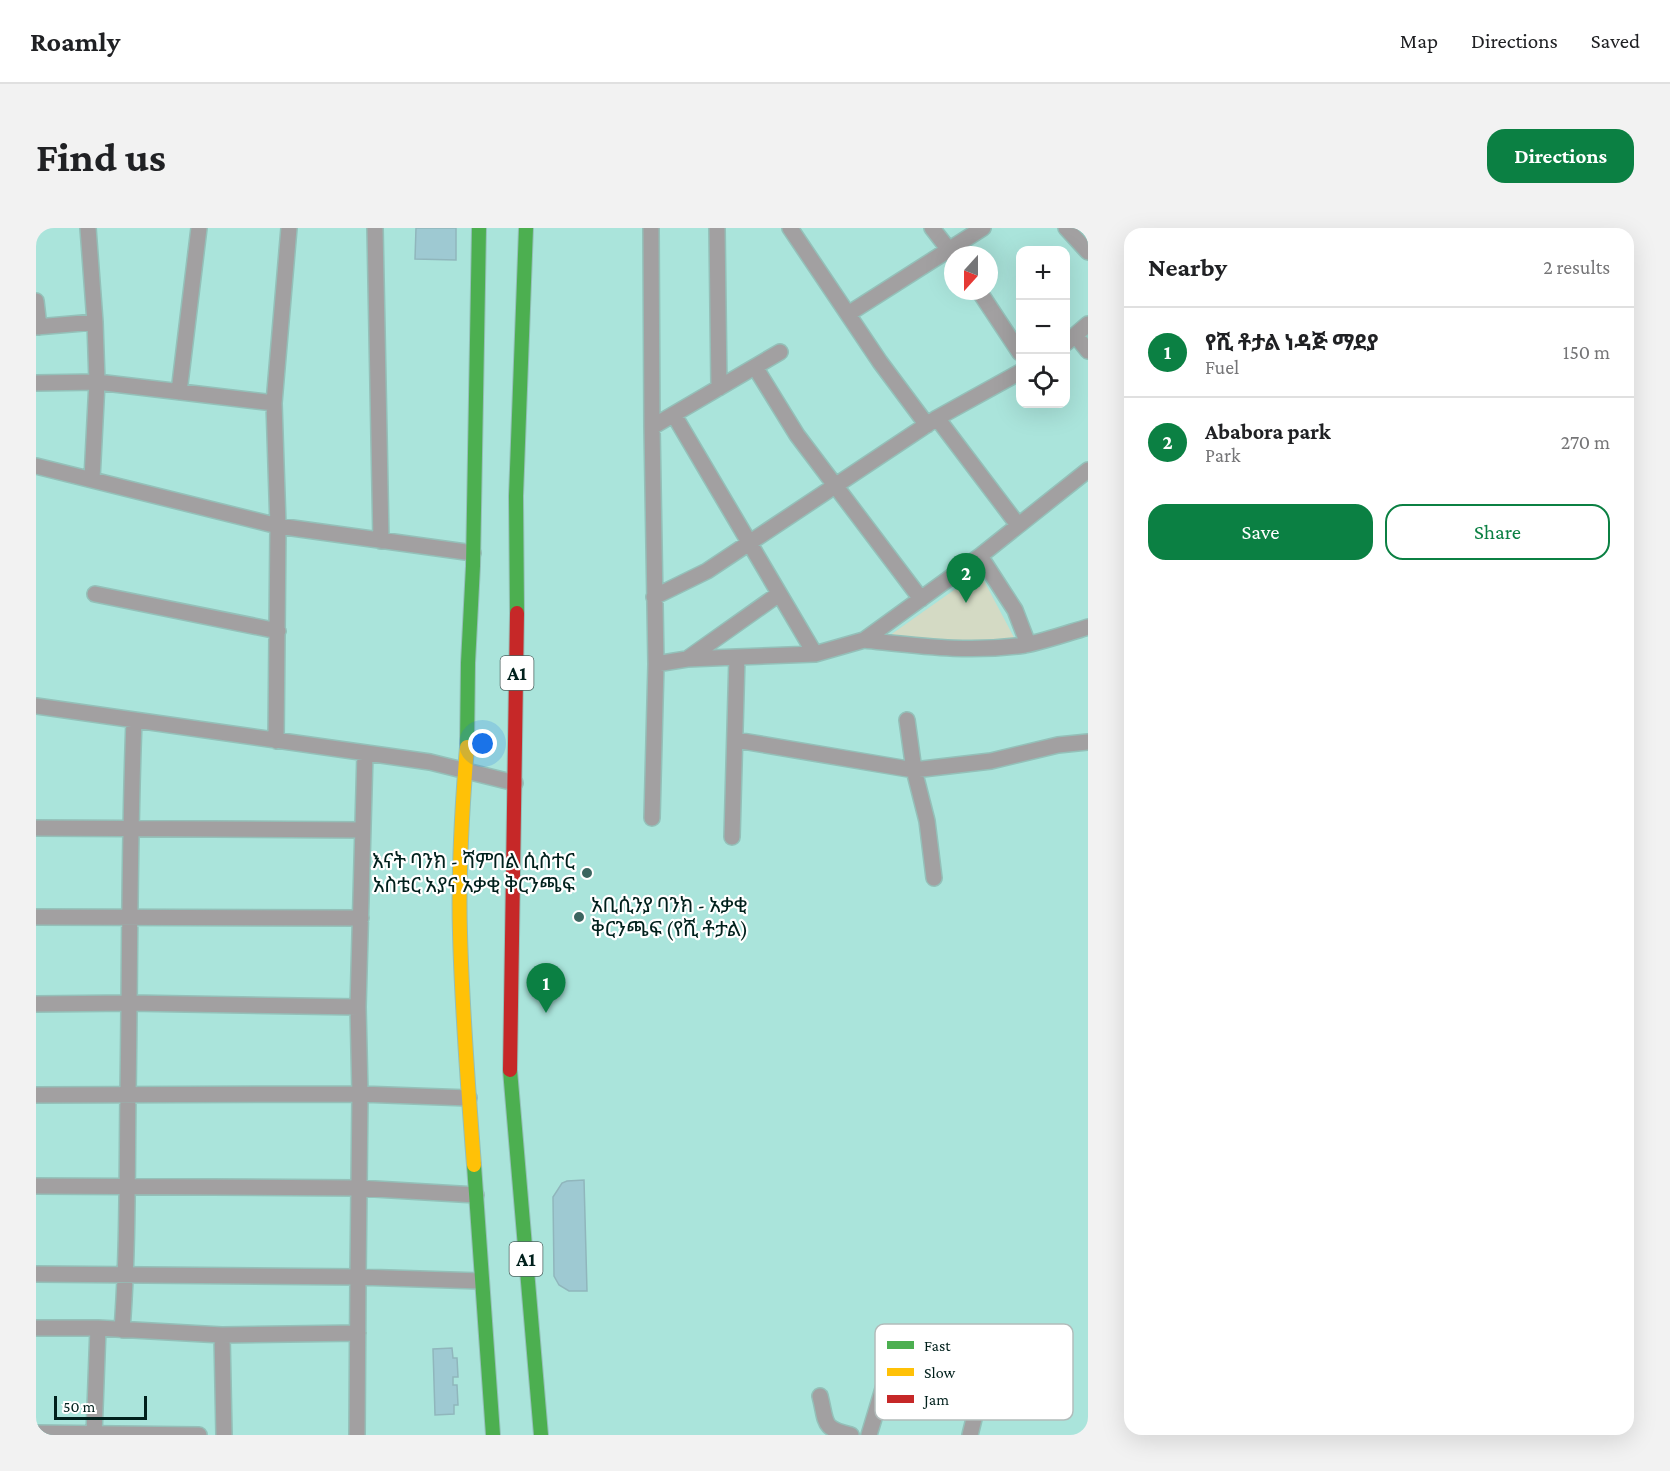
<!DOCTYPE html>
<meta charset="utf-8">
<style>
:root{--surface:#fff;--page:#f2f2f2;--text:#202124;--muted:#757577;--line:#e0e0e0;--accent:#0b8043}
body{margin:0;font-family:"Crimson Pro","Noto Sans Ethiopic",serif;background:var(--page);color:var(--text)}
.controls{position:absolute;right:18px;top:18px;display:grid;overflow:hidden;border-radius:12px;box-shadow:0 6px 24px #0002}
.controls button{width:54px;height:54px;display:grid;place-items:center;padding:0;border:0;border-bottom:2px solid var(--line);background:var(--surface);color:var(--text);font:30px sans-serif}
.compass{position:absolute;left:908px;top:18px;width:54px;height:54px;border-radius:50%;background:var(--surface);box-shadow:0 6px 24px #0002;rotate:201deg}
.scale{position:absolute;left:18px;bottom:15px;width:93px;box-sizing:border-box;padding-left:6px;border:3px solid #00201c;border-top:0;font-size:16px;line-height:21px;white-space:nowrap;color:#00201c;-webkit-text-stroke:4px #fff;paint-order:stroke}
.you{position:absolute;left:447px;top:516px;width:21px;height:21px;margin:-15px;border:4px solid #fff;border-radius:50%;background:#1a73e8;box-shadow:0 0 0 9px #1a73e833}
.badge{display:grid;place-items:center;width:39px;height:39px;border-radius:50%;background:var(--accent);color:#fff;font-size:20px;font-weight:700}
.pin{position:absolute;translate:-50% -50px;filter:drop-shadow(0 2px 3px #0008)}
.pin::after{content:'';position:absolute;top:32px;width:21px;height:18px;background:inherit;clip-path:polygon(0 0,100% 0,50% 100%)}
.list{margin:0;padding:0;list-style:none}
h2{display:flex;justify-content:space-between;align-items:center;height:78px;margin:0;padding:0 24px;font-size:26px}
h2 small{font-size:20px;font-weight:400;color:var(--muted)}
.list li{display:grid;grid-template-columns:39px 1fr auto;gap:18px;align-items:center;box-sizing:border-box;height:90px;padding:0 24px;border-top:2px solid var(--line)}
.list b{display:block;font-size:22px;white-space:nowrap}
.list p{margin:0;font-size:20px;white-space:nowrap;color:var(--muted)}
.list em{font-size:20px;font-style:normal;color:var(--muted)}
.actions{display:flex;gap:12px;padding:18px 24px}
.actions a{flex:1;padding:14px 0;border:2px solid var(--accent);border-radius:18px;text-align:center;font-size:21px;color:var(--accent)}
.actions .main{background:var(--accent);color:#fff}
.icon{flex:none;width:33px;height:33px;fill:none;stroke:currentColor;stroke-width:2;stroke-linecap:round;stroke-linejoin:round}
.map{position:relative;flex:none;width:1052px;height:1207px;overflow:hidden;border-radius:18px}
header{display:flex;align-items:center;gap:36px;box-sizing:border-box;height:84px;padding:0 30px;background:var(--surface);border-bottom:2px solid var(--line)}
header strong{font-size:28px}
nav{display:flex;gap:33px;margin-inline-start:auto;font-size:21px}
.intro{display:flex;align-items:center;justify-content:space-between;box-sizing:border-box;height:144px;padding:0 36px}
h1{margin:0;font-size:42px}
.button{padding:15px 27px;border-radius:18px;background:var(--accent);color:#fff;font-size:21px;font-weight:700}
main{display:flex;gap:36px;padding:0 36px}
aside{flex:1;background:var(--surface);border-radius:18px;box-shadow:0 6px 24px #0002}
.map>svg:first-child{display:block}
</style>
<header>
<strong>Roamly</strong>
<nav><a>Map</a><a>Directions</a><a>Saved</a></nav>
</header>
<div class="intro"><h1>Find us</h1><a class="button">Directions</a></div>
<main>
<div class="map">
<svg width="1052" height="1207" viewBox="0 0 1052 1207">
<rect width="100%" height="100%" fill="#aae4db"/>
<path fill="#d4dac4" d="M 946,349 L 982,417 L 850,410 L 918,362 Z"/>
<path fill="#9ec9d2" stroke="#90b6bc" stroke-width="1.5" d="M 380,0 L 420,0 L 420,32 L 379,31 Z
M 548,952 L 551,1063 L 533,1063 L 523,1057 L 518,1048 L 517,969 L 526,955 L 531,953 Z
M 416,1120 L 417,1130 L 421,1130 L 422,1149 L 417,1149 L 417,1157 L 421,1157 L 422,1177 L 418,1177 L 418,1186 L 399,1187 L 397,1121 Z"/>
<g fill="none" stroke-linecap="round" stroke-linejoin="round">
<g stroke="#94c0b9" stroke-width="18">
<path id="street" d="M 52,0 L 59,94 L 61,154 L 56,251
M 339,0 L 345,313
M 615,0 L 616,199 L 620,436 L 616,590
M 681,0 L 683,160
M 754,0 L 844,134 L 891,197
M 896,0 L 917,27
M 1030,0 L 1052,24
M 943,63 L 984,125
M 0,73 L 3,99
M 812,86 L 947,0
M 0,99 L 59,94
M 1040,108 L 1052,123
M 1030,115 L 1052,96
M 719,139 L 761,207 L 885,371
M 0,155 L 61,154 L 238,175
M 143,164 L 163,0
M 638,187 L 779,426
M 901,190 L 982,297
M 616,199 L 744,124
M 0,238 L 242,298 L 238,175 L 253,0
M 944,328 L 979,382 L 992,416
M 59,366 L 242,403
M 618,369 L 671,343 L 901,190 L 984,144
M 828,412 C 885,418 932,425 989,417 C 1010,413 1032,405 1052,399
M 651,431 L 743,366
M 620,436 L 651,431 L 701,429
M 0,478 L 394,534 L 479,555
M 871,492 L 878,542 L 955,533 L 1022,517 L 1052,514
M 700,512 L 878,542 L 891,593 L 898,650
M 240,513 L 242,298 L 437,325
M 0,600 L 326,602
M 696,609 L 701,429 L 779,426 L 828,412 L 944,328 L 1052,242
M 0,689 L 325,690
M 0,776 L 94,775 L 322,779
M 0,867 L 324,866 L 433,870
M 0,958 L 322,960 L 440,967
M 0,1046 L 322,1049 L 324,866 L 322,779 L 329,525
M 0,1100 L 62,1100 L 186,1107 L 322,1105
M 86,1102 C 92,1023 91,944 92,865 C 94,741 93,617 98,493
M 186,1107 L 188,1207
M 784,1168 C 791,1195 785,1200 815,1207
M 0,1205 L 163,1207
M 58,1207 L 62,1100
M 321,1207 L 322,1049 L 445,1053
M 833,1207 L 852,1144
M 934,1207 L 943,1171"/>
</g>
<g stroke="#94c0b9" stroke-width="16">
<path id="fast" d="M 481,385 L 480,268 L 490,0
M 431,519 L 432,435 L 437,338 L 443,0
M 474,842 L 505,1207
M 438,937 L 457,1207"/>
</g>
<g stroke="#94c0b9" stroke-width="16">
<path id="slow" d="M 431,519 C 426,580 422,643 424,705 C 426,783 432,860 438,937"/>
</g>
<g stroke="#94c0b9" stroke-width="16">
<path id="jam" d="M 474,842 L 481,385"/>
</g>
<use href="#street" stroke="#a2a0a1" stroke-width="15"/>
<use href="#fast" stroke="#4caf50" stroke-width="14"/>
<use href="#slow" stroke="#ffc107" stroke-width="14"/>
<use href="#jam" stroke="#c62828" stroke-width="14"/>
</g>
<g fill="#3b655f" stroke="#fff" stroke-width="2">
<circle cx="551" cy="645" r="6"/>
<circle cx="543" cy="689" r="6"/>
</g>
<g text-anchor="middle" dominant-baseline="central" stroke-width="4.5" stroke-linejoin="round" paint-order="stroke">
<g fill="#fff" stroke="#4c6360" stroke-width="1.5">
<rect x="464.5" y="428" width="33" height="34" rx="4.5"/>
<rect x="473.5" y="1014" width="33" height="34" rx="4.5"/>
</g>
<g font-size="20" font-weight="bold" fill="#00201c">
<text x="481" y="445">A1</text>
<text x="490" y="1031">A1</text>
</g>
<g font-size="21" fill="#00201c" stroke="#fff" text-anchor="end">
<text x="539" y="633">እናት ባንክ - ሻምበል ሲስተር<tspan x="539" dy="24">አስቴር አያና አቃቂ ቅርንጫፍ</tspan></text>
<text x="555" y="677" text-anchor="start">አቢሲንያ ባንክ - አቃቂ<tspan x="555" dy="24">ቅርንጫፍ (የሺ ቶታል)</tspan></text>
</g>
</g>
<rect x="839" y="1096" width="198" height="96" rx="9" fill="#fff" stroke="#b2bcbb" stroke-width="1.5"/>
<rect x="851" y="1113" width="27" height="8" fill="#4caf50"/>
<rect x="851" y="1140" width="27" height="8" fill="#ffc107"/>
<rect x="851" y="1167" width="27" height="8" fill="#c62828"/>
<g font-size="16" fill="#00201c">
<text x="888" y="1123">Fast</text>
<text x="888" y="1150">Slow</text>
<text x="888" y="1177">Jam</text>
</g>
</svg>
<div class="controls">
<button>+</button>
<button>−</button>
<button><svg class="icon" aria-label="locate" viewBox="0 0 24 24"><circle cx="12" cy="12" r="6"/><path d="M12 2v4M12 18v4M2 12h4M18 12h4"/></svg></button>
</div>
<svg class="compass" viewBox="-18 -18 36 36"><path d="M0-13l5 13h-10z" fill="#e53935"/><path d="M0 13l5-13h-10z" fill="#757577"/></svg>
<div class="scale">50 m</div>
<div class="you"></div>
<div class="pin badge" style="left:510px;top:785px">1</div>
<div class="pin badge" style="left:930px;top:375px">2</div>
</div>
<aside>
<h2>Nearby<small>2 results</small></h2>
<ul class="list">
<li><span class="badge">1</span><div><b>የሺ ቶታል ነዳጅ ማደያ</b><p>Fuel</p></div><em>150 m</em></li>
<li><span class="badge">2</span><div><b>Ababora park</b><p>Park</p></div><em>270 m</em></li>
</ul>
<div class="actions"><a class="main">Save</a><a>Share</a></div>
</aside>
</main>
